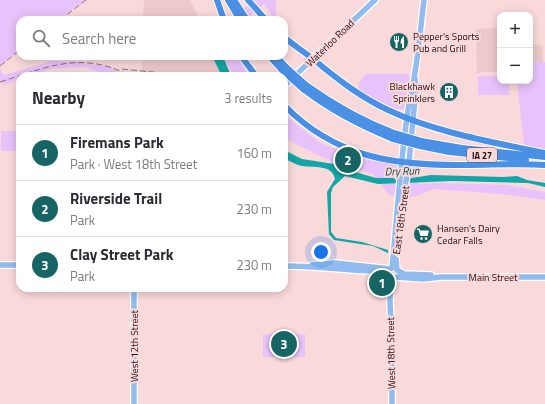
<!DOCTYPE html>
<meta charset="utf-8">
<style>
:root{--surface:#fff;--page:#f2f2f3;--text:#2b2b33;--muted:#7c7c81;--line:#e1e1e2;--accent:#166564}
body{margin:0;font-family:"Titillium Web",sans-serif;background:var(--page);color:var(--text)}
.controls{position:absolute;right:12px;top:12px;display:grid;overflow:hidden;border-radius:8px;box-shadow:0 2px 10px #0003}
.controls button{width:36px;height:36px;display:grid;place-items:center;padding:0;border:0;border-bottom:1px solid var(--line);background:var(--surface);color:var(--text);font:20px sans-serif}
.you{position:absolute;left:321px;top:252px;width:14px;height:14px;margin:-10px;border:3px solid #fff;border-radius:50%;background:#1a73e8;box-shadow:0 0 0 6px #1a73e833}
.badge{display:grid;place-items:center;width:26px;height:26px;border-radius:50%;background:var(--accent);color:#fff;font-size:13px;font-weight:700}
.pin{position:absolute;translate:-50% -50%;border:2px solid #fff;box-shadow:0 1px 4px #0006}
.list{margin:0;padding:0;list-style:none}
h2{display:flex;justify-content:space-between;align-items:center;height:52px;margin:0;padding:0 16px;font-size:17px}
h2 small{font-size:13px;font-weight:400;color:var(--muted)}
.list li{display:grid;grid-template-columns:26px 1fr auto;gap:12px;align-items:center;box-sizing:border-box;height:56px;padding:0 16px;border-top:1px solid var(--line)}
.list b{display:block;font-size:15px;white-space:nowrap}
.list p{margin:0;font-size:13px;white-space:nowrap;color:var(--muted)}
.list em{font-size:13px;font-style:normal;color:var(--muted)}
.icon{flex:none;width:22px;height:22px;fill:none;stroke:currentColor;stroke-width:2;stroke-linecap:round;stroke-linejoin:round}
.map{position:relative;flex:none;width:545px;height:404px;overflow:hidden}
.search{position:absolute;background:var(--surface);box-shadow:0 2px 10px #0003;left:16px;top:16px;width:272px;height:44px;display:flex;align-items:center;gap:10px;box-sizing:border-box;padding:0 14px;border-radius:12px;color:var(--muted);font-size:15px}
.panel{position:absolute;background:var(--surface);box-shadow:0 2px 10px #0003;left:16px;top:72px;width:272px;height:220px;border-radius:12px}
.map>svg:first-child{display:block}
</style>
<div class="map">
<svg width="545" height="404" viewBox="0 0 545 404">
<rect width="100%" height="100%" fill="#f9d9da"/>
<path fill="#edc9cb" d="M 144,0 L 190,0 L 197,14 L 197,19 L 196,20 L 143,20 Z
M 495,28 L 500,29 L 500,72 L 482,72 L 477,74 L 476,29 Z
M 530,42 L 532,44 L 543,46 L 543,62 L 530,62 L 530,69 Z
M 142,56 L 213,56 L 223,76 L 145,76 L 142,68 Z"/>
<path fill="#e8c2fa" d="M 0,0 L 85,0 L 59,20 L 20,20 L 20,50 L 0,66 Z
M 254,0 L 276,0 L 276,20 L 275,20 L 264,4 L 245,20 L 230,20 Z
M 224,56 L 237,56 L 249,76 L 233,76 Z
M 51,61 L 79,62 L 111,67 L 121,76 L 114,76 L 84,67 L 51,69 L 29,76 L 20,76 L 20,79 L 4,85 L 0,80 L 0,69 L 4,75 Z
M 530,62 L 545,62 L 545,151 L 524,147 L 517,81 L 530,81 Z
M 366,74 L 409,74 L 410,78 L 405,109 L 394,110 L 358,90 L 360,81 Z
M 478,76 L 500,76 L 500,81 L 509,81 L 509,95 L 478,95 Z
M 284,115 L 321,143 L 357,158 L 393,164 L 420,166 L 418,184 L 437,183 L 507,185 L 545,192 L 545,200 L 500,194 L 435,189 L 412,197 L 389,195 L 373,174 L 332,162 L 284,138 Z
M 1,131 L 16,131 L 16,151 L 1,151 Z
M 263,334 L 305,334 L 305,357 L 263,357 Z"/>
<path fill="#12a6a6" d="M 212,56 L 223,56 L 231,76 L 222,76 Z
M 284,150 L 302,159 L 334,164 L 348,170 L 376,178 L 412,178 L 431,175 L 503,177 L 517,176 L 527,180 L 545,183 L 545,187 L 528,183 L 453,181 L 378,184 L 345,176 L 333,187 L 331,193 L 331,232 L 336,238 L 362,242 L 388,250 L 388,253 L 373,246 L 334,240 L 329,234 L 327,192 L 335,179 C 332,164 314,168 302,166 C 296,165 290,161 284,158 Z"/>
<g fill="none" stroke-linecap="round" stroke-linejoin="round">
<g stroke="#fff" stroke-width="8">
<path id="major" d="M 284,86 L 375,0
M 400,220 L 409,162 L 416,89 L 415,78
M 396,259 L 397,270
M 0,265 L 20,265
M 312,265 L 335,263 L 390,269
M 284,266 C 307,266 330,268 353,270 C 364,271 377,270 387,274
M 392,268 C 397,218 400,167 407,117 C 409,102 413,87 415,72 C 419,48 421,24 424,0
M 397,270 L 404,274 L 431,275
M 397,277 L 423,279 L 441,277 L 545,277
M 134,404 L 134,288
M 392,404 C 392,381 392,359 392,336 C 392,321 386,291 395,278"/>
</g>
<g stroke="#fff" stroke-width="8">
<path id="highway" d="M 217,0 L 224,20
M 228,0 L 240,20
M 234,0 L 247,20
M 248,0 L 266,20
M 284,37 C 293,45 303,51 313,59 C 336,78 360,97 388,110 C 437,133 492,142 545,153
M 241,56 L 256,76
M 269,56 L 282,70
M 276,56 L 286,67
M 306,85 C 334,105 362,121 394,133
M 303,89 C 330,110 361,126 393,139
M 284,105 C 335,158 396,166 466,165 C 492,165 519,163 545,165
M 421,141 L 462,148 L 545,157
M 420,146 L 449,152 L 526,160"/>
</g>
<use href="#major" stroke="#92bcef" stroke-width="5.5"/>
<use href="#highway" stroke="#4a90e5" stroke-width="6"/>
<path stroke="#8e7173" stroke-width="1" stroke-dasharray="6 3" stroke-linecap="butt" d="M 60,20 L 86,0
M 0,66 L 20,50
M 122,69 L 162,73
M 0,82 C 47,67 83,50 130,76"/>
<g stroke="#fff" stroke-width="8" stroke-linecap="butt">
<path id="highway-bridge" d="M 286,67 L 306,85
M 282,70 L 303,89
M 394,133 L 421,141
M 393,139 L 420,146"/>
</g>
<use href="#highway-bridge" stroke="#4a90e5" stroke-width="6"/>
</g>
<defs>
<g id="restaurant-disc" transform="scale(1)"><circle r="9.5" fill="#166564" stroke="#f9d9da"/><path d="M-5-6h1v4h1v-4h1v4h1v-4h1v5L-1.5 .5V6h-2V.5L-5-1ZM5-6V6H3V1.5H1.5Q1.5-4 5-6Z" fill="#fff"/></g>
<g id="building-disc" transform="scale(1)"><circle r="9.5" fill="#166564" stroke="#f9d9da"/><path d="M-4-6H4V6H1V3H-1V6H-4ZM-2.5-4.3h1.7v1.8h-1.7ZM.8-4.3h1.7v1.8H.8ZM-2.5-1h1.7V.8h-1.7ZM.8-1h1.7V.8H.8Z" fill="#fff"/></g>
<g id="supermarket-disc" transform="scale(1)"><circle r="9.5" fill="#166564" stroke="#f9d9da"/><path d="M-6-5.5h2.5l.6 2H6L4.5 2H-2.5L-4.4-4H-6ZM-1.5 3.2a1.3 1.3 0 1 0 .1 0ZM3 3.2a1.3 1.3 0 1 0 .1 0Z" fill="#fff"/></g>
</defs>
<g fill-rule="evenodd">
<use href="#restaurant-disc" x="399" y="42"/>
<use href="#building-disc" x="449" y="92"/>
<use href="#supermarket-disc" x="423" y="234"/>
</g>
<g text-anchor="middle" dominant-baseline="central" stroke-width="4" stroke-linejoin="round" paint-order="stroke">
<rect fill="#f9d9da" stroke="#664a4c" stroke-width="1" x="467" y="148" width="30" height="14" rx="3"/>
<g font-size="9" font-weight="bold" fill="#270c0f">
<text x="482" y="155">IA 27</text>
</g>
<g font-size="10" fill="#270c0f" stroke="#f9d9da" text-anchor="start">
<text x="413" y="36">Pepper's Sports<tspan x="413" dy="12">Pub and Grill</tspan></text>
<text x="435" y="86" text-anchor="end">Blackhawk<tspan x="435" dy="12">Sprinklers</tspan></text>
<text x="437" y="228">Hansen's Dairy<tspan x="437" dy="12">Cedar Falls</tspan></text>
</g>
<g font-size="10" fill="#270c0f" stroke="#f9d9da">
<text transform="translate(330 43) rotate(-44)">Waterloo Road</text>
<text transform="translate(401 220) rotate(-82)">East 18th Street</text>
<text x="493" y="277">Main Street</text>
<text transform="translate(134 346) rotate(-90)">West 12th Street</text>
<text transform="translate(391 353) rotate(-91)">West 18th Street</text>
</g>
<g font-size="11" font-style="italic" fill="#104848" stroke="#f9d9da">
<text transform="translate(402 171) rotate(-2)">Dry Run</text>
</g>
</g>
</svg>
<div class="controls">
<button>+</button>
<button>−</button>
</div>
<div class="you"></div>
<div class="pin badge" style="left:382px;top:283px">1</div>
<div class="pin badge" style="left:348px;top:160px">2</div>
<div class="pin badge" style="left:284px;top:344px">3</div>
<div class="search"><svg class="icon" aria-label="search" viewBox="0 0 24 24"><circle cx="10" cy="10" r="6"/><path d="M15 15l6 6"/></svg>Search here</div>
<section class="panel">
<h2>Nearby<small>3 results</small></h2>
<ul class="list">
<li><span class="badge">1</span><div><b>Firemans Park</b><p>Park · West 18th Street</p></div><em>160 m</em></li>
<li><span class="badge">2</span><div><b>Riverside Trail</b><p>Park</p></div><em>230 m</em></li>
<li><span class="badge">3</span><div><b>Clay Street Park</b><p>Park</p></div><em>230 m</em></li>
</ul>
</section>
</div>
